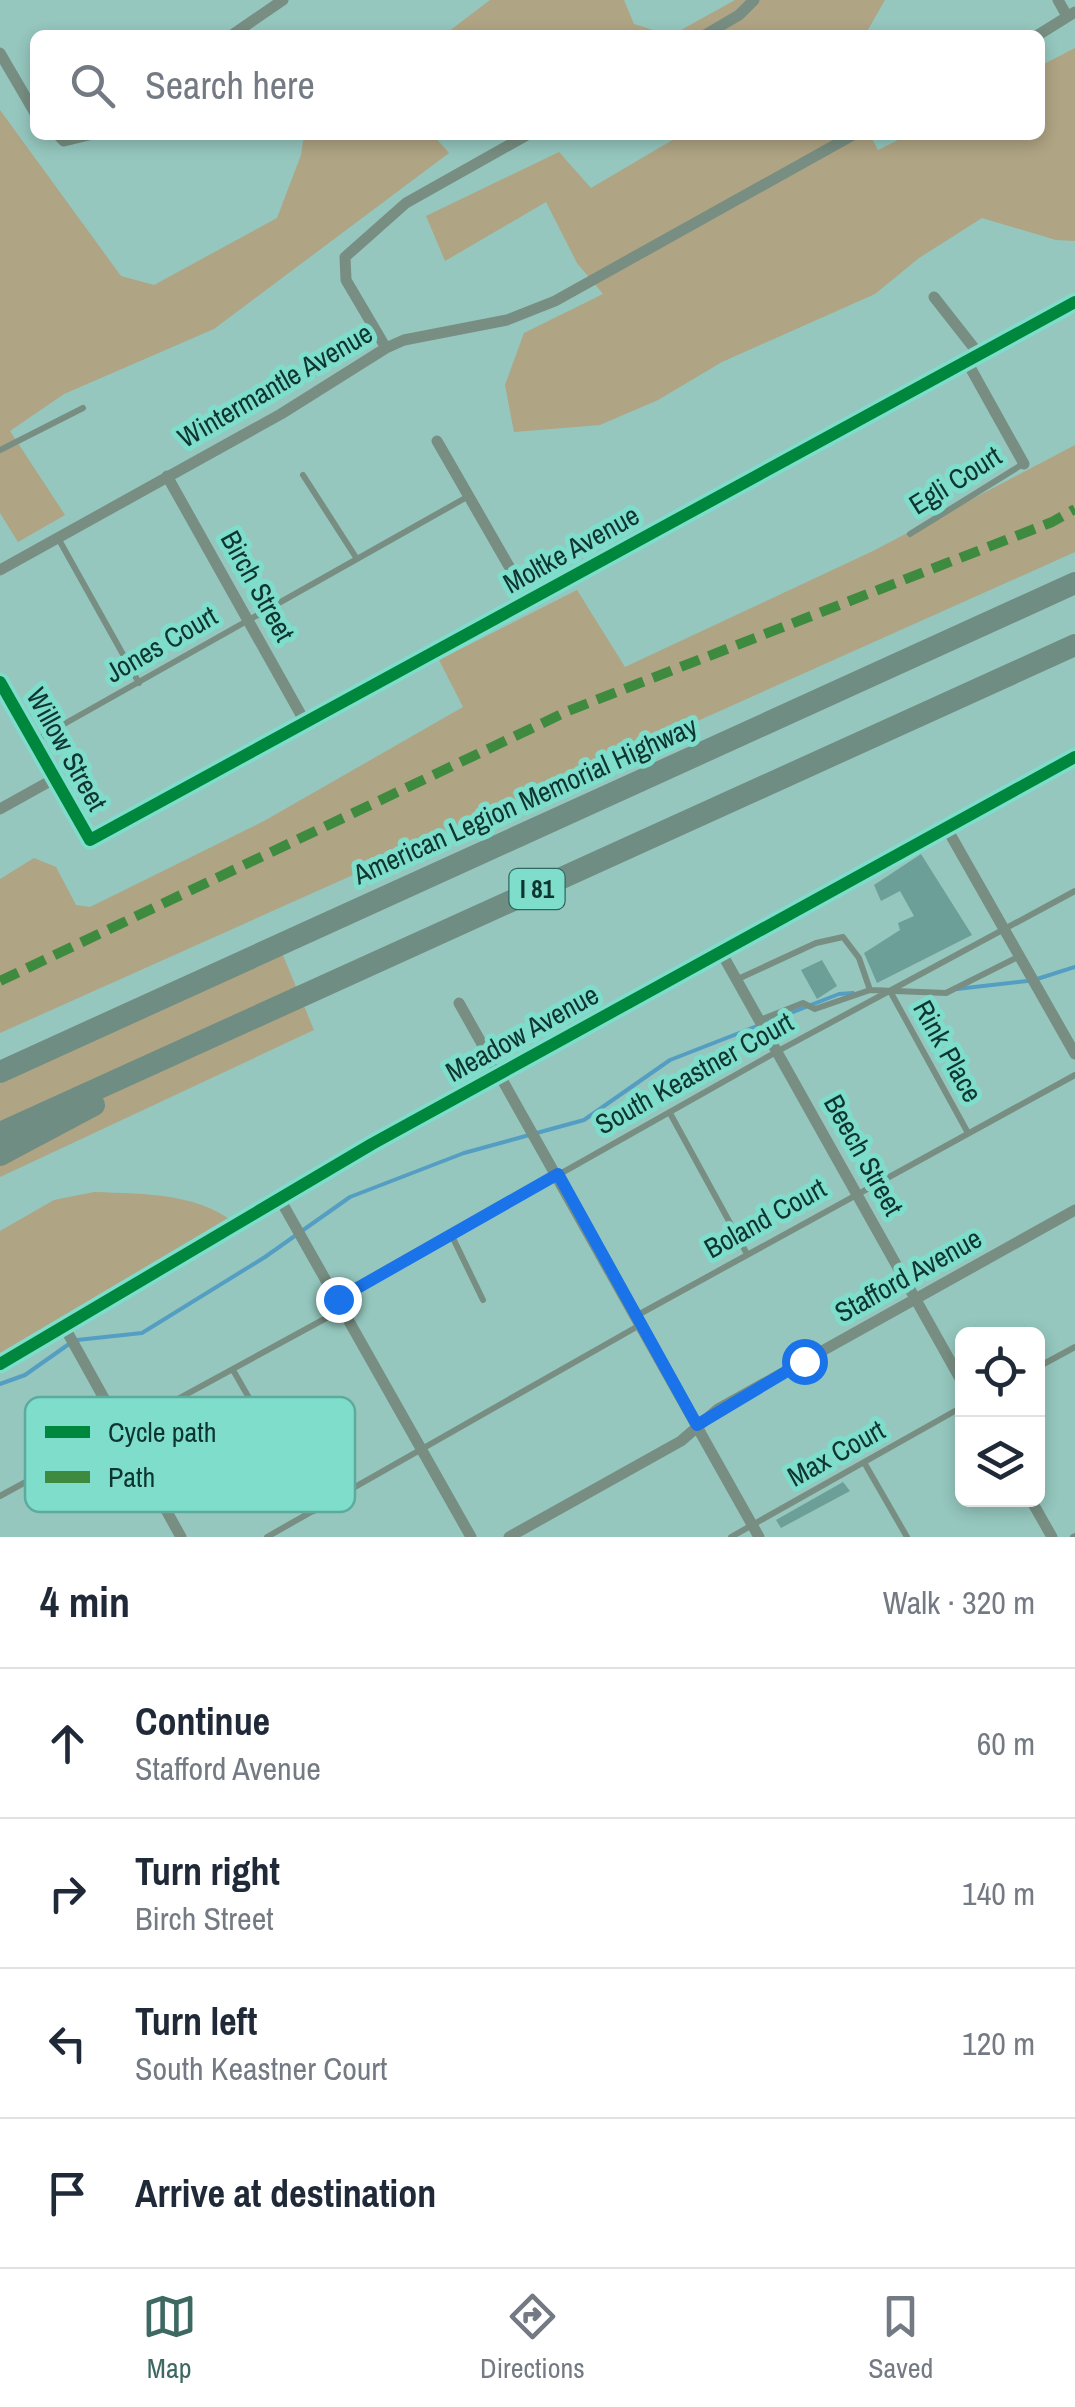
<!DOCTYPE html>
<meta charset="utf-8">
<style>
:root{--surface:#fff;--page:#f6f6f7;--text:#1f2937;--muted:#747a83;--line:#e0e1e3;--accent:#3d6962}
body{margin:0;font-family:"Archivo Narrow",sans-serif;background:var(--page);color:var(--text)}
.controls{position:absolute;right:30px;bottom:30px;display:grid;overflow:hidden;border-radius:15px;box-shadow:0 5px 15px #0003}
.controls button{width:90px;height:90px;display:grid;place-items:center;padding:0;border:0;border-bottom:2px solid var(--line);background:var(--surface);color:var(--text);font:50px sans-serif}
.stop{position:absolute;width:30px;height:30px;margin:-22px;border:8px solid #1a73e8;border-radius:50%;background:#fff}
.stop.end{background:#1a73e8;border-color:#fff;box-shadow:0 2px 10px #0008}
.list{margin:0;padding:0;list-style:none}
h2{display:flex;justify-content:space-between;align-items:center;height:130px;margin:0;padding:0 40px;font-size:42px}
h2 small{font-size:32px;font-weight:400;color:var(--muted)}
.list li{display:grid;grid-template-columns:65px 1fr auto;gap:30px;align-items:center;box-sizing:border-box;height:150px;padding:0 40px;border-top:2px solid var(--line)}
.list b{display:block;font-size:38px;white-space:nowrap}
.list p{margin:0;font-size:32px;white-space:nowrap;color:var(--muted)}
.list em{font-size:32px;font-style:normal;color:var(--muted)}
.icon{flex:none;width:55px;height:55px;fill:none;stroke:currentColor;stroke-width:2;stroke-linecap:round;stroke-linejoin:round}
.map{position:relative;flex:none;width:1075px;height:1537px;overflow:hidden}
.search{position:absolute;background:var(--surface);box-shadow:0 5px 15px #0003;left:30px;right:30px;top:30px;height:110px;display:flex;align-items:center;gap:25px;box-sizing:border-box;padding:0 35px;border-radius:15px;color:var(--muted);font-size:38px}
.sheet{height:730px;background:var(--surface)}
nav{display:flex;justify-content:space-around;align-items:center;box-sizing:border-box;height:140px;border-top:2px solid var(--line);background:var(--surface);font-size:28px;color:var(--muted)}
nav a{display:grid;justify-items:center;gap:5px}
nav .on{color:var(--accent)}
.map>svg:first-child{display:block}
</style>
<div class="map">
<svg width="1075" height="1537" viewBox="0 0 1075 1537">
<rect width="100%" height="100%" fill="#95c7be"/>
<path fill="#afa483" d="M 490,0 L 624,0 L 634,24 L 669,35 L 444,35 Z
M 735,0 L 885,0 L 865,35 L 672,35 Z
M 1075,48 L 1075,241 L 1056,240 L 982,218 L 919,258 L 875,294 L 722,362 L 658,400 L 600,425 L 514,432 L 505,385 L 524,333 L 603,294 L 577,263 L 546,202 L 445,261 L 426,216 L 559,152 L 591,188 L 681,135 L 870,135 L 878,150 L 908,135 L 1040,135 L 1040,66 Z
M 0,110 L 121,276 L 154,285 L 277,218 L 301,155 L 304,135 L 433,135 L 449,153 L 214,329 L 64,394 L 10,431 L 65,515 L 18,542 L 0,513 Z
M 1075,445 L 1075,552 L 0,1033 L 0,879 L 34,858 L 56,867 L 76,905 L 90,907 L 264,821 L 463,707 L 439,660 L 577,590 L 625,667 L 873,551 Z
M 282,953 L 314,1030 L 0,1177 L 0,1083 Z
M 94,1192 C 145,1194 203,1192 243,1230 L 0,1368 L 0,1231 L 54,1200 Z"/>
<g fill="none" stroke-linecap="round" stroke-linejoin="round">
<path stroke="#559ec3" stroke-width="4" d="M 1037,979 L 1075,967
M 957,989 L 1027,981
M 77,1340 L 142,1333 L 265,1257 L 350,1197 L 464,1153 L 584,1120 L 670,1060 L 839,994 L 853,993
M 0,1384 L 25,1375 L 69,1344"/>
</g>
<path fill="#6c9f97" d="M 921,854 L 972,935 L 877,983 L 864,953 L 900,930 L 898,923 L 914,916 L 900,891 L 881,901 L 874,885 Z
M 822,960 L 837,986 L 817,999 L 801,970 Z
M 843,1482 L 850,1491 L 781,1528 L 776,1520 Z"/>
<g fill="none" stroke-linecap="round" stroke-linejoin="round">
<path stroke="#788e82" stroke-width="6" d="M 0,450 L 83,408
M 303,475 L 357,559
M 910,534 L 1023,464
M 58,538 L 139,683
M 34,741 L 467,497
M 738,979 L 816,943 L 843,937 L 859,958 L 870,990 L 815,1009 L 803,1003 L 760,1020
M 870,990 L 946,993 L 1018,957
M 890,991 L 968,1133
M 671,1115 L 747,1254
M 451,1234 L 483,1300
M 338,1299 L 778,1051 L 1075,891
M 636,1316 L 1075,1075
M 1038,1367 L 1075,1347
M 233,1370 L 314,1511
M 865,1464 L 907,1537
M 0,1496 L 341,1310
M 267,1537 L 640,1325
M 731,1537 L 962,1407
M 1073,1537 L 1075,1536"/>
<path stroke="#788e82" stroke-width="11" d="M 1058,0 L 1067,16
M 232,35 L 283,0
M 705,35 L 739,15 L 754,0
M 1038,35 L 1075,12
M 0,53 L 35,113
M 58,135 L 64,141 L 89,135
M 934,297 L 978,353
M 386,348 L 346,280 L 345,257 L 406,203 L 527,135
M 966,360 L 1024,464
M 437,441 L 529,601
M 167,476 L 305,722
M 0,570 L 281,414 L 386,348 L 404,340 L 507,320 L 555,301 L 853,135
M 0,682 L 90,840 L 1075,302
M 0,809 L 52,780
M 946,827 L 1075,1054
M 721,952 L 962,1382
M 459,1003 L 759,1537
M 281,1201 L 471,1537
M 65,1328 L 181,1537
M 0,1364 L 372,1144 L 1075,757
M 1031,1500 L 1052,1537
M 509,1537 L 681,1441 L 718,1409 L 1075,1210"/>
<path stroke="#708d84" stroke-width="22" d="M 0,1072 L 1075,583
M 0,1133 L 1075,645
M 0,1155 L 94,1105"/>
<path stroke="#3e8b3f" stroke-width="10" stroke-dasharray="20 10" stroke-linecap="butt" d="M 0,981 L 568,711 L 1052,522 L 1075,509"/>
<g stroke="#7fddcc" stroke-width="19">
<path id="cycleway" d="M 0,682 L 90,840 L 1075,302
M 0,1364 L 372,1144 L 1075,757"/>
</g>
<use href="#cycleway" stroke="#00873e" stroke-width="12"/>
</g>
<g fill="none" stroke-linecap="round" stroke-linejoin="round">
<path stroke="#1a73e8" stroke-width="12" d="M 338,1299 L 558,1174 L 697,1425 L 804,1361"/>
</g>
<g text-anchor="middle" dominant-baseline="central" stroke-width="10" stroke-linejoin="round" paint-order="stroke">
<rect fill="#7fddcc" stroke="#2f685f" stroke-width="2.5" x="509.5" y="869" width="55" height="40" rx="8"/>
<g font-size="25" font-weight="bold" fill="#0d3630">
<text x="537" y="889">I 81</text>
</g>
<g font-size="28" fill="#0d3630" stroke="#7fddcc">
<text transform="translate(275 385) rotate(-30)">Wintermantle Avenue</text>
<text transform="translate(955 480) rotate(-32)">Egli Court</text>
<text transform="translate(571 549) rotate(-29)">Moltke Avenue</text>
<text transform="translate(258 586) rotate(61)">Birch Street</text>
<text transform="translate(161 644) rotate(-30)">Jones Court</text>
<text transform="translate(67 749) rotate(61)">Willow Street</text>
<text transform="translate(525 800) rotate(-24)">American Legion Memorial Highway</text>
<text transform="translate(522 1033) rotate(-29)">Meadow Avenue</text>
<text transform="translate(948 1051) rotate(61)">Rink Place</text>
<text transform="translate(694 1073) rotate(-29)">South Keastner Court</text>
<text transform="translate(864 1155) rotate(61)">Beech Street</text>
<text transform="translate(765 1218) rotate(-29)">Boland Court</text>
<text transform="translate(908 1275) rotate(-29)">Stafford Avenue</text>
<text transform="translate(836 1453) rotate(-29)">Max Court</text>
</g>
</g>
<rect x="25" y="1397" width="330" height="115" rx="15" fill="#7fddcc" stroke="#5dab9d" stroke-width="2.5"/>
<rect x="45" y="1426" width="45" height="12" fill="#00873e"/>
<rect x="45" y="1471" width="45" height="12" fill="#3e8b3f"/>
<g font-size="28" fill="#0d3630">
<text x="108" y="1442">Cycle path</text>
<text x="108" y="1487">Path</text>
</g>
</svg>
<div class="controls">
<button><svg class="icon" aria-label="locate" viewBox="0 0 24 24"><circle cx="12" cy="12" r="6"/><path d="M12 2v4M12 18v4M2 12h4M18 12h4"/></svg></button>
<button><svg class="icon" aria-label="layers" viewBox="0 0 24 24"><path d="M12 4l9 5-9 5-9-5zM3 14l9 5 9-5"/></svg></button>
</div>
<div class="stop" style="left:804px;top:1361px"></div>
<div class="stop end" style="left:338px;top:1299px"></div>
<div class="search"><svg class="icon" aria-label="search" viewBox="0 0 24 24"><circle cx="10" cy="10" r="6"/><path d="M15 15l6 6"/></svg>Search here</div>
</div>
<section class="sheet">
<h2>4 min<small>Walk · 320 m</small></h2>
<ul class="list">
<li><svg class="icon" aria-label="ahead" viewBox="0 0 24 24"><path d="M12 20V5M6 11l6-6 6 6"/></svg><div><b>Continue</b><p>Stafford Avenue</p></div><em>60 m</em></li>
<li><svg class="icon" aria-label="right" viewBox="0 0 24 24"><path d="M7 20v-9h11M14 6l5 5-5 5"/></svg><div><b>Turn right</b><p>Birch Street</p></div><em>140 m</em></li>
<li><svg class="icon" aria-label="left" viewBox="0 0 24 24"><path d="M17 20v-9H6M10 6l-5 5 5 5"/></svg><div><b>Turn left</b><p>South Keastner Court</p></div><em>120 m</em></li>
<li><svg class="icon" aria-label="arrive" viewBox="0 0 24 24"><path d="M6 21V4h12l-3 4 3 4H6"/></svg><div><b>Arrive at destination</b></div></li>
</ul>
</section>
<nav>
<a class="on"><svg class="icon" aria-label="map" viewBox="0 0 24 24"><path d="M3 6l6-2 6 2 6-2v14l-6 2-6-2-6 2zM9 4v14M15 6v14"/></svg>Map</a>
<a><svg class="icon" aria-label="directions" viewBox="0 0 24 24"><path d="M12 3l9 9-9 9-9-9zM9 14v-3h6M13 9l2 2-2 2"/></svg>Directions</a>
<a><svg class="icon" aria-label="saved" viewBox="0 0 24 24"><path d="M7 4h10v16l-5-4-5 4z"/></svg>Saved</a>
</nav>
